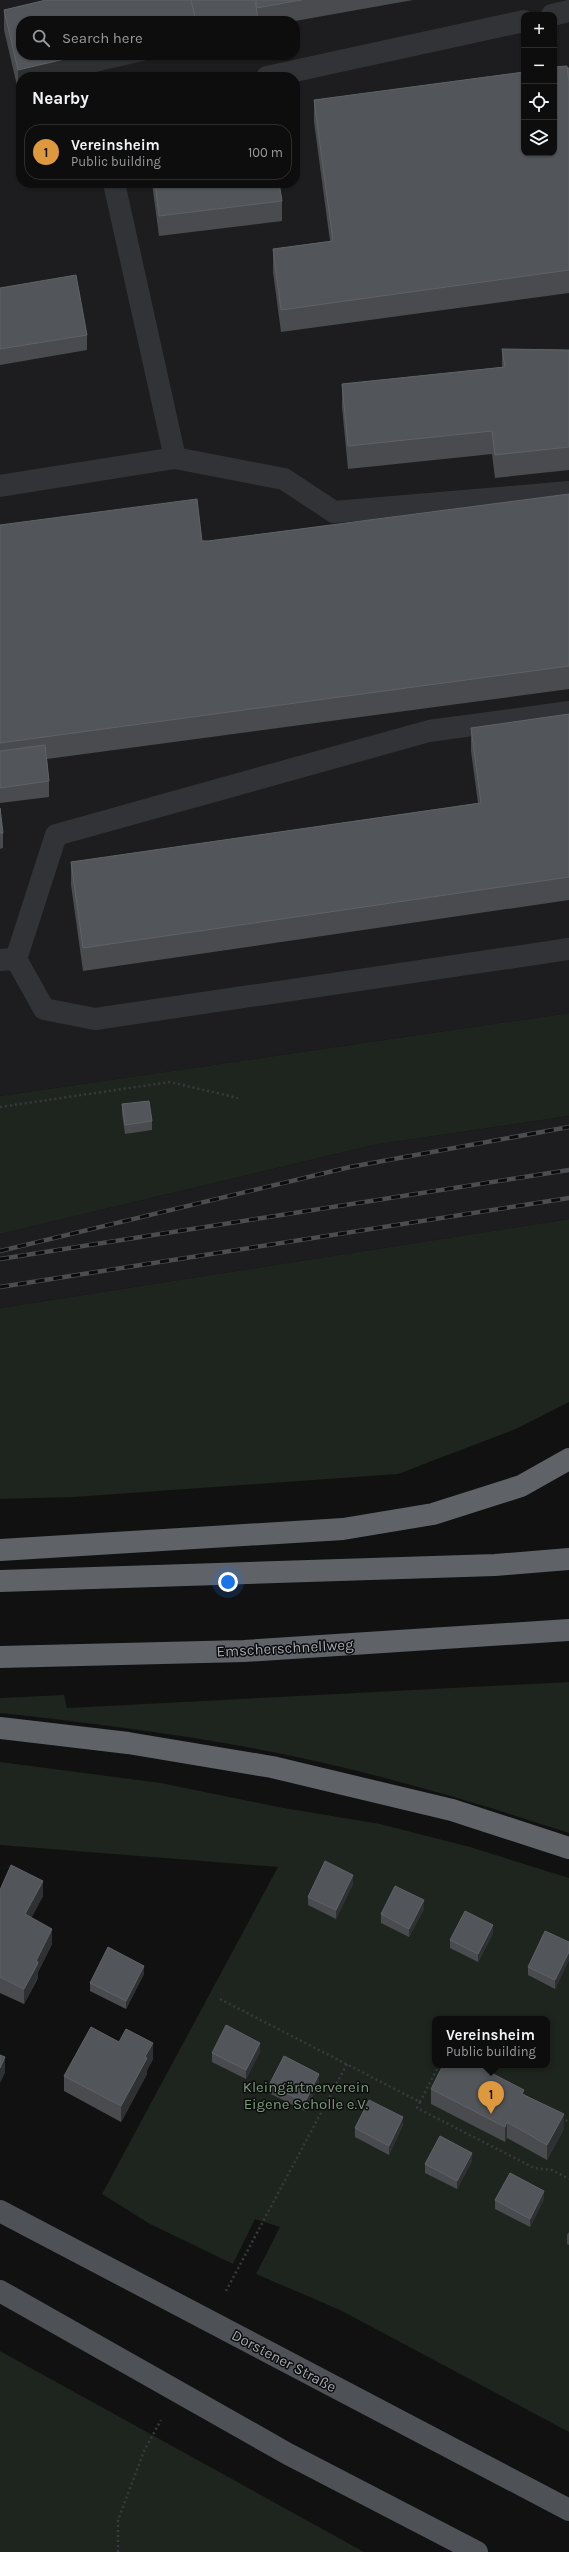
<!DOCTYPE html>
<meta charset="utf-8">
<style>
:root{--surface:#0d0d0e;--page:#1b1b1c;--text:#f1f3f6;--muted:#9a9c9e;--line:#2d2d2e;--accent:#de983d}
body{margin:0;font-family:Karla,sans-serif;background:var(--page);color:var(--text)}
.controls{position:absolute;right:12px;top:12px;display:grid;overflow:hidden;border-radius:8px;box-shadow:0 1px 3px #0004}
.controls button{width:36px;height:36px;display:grid;place-items:center;padding:0;border:0;border-bottom:1px solid var(--line);background:var(--surface);color:var(--text);font:20px sans-serif}
.you{position:absolute;left:228px;top:1582px;width:14px;height:14px;margin:-10px;border:3px solid #fff;border-radius:50%;background:#1a73e8;box-shadow:0 0 0 6px #1a73e833}
.badge{display:grid;place-items:center;width:26px;height:26px;border-radius:50%;background:var(--accent);color:#111;font-size:13px;font-weight:700}
.pin{position:absolute;translate:-50% -33px;filter:drop-shadow(0 1px 2px #0008)}
.pin::after{content:'';position:absolute;top:21px;width:14px;height:12px;background:inherit;clip-path:polygon(0 0,100% 0,50% 100%)}
.popup{position:absolute;left:432px;top:2016px;width:118px;height:52px;box-sizing:border-box;display:grid;place-content:center;border-radius:8px;background:var(--surface);filter:drop-shadow(0 1px 3px #0005);font-size:13px;white-space:nowrap;color:var(--muted)}
.popup b{font-size:15px;color:var(--text)}
.popup::after{content:'';position:absolute;left:50%;top:100%;margin-left:-8px;border:8px solid transparent;border-top-color:var(--surface)}
.list{margin:0;padding:0;list-style:none}
h2{display:flex;justify-content:space-between;align-items:center;height:52px;margin:0;padding:0 16px;font-size:17px}
h2 small{font-size:13px;font-weight:400;color:var(--muted)}
.list li{display:grid;grid-template-columns:26px 1fr auto;gap:12px;align-items:center;box-sizing:border-box;height:56px;margin:0 8px 8px;padding:0 8px;border:1px solid var(--line);border-radius:16px}
.list b{display:block;font-size:15px;white-space:nowrap}
.list p{margin:0;font-size:13px;white-space:nowrap;color:var(--muted)}
.list em{font-size:13px;font-style:normal;color:var(--muted)}
.icon{flex:none;width:22px;height:22px;fill:none;stroke:currentColor;stroke-width:2;stroke-linecap:round;stroke-linejoin:round}
.map{position:relative;flex:none;width:569px;height:2552px;overflow:hidden}
.search{position:absolute;background:var(--surface);box-shadow:0 1px 3px #0004;left:16px;top:16px;width:284px;height:44px;display:flex;align-items:center;gap:10px;box-sizing:border-box;padding:0 14px;border-radius:16px;color:var(--muted);font-size:15px}
.panel{position:absolute;background:var(--surface);box-shadow:0 1px 3px #0004;left:16px;top:72px;width:284px;height:116px;border-radius:16px}
.map>svg:first-child{display:block}
</style>
<div class="map">
<svg width="569" height="2552" viewBox="0 0 569 2552">
<rect width="100%" height="100%" fill="#111112"/>
<path fill="#1d1d1f" fill-rule="evenodd" d="M 0,0 L 569,0 L 569,1013 L 0,1096 ZM 524,15 L 554,15 L 554,153 L 524,153 ZM 21,21 L 295,21 L 295,55 L 21,55 ZM 21,77 L 295,77 L 295,183 L 21,183 Z
M 569,1116 L 569,1219 L 0,1308 L 0,1234 L 373,1145 Z"/>
<path fill="#1e241e" fill-rule="evenodd" d="M 569,1013 L 569,1116 L 373,1145 L 0,1234 L 0,1096 Z
M 569,1219 L 569,1402 L 516,1429 L 398,1474 L 74,1497 L 0,1499 L 0,1308 Z
M 569,1682 L 569,1833 C 472,1801 373,1772 272,1752 C 182,1734 91,1723 0,1713 L 0,1698 L 64,1695 L 67,1708 Z
M 0,1762 L 161,1783 L 278,1807 L 380,1824 L 470,1847 L 569,1878 L 569,2432 L 340,2310 L 256,2274 L 280,2227 L 255,2219 L 233,2264 L 150,2224 L 102,2194 L 278,1867 L 0,1845 ZM 435,2019 L 547,2019 L 547,2065 L 435,2065 Z
M 0,2351 L 364,2552 L 0,2552 Z"/>
<g fill="none" stroke-linecap="round" stroke-linejoin="round">
<path stroke="#383a3d" stroke-width="2.5" stroke-dasharray="2 3" stroke-linecap="butt" d="M 0,1107 L 170,1082 L 238,1098
M 220,1999 L 420,2102 L 417,2108 L 534,2168 L 552,2170 L 569,2179
M 420,2102 L 439,2065
M 561,2118 L 569,2122
M 226,2291 L 347,2064
M 118,2552 L 118,2520 L 144,2451 L 161,2420"/>
<path stroke="#323337" stroke-width="22" d="M 552,15 L 569,11
M 267,77 L 524,21
M 114,183 L 175,458
M 0,486 L 175,458 L 284,479 L 334,512 L 569,492
M 16,959 L 56,835 L 429,731 L 569,712
M 0,960 L 16,959 L 44,1009 L 95,1019 L 569,949"/>
<path stroke="#4e5155" stroke-width="22" d="M 0,2211 L 569,2510
M 0,2291 L 288,2454 L 477,2552"/>
<path stroke="#5f6267" stroke-width="22" d="M 0,1550 L 343,1529 L 433,1514 L 521,1486 L 569,1459
M 0,1581 L 495,1565 L 569,1559
M 0,1657 L 244,1651 L 569,1630
M 0,1728 L 128,1743 L 272,1767 L 452,1810 L 569,1848"/>
<g stroke="#4b4d51" stroke-width="4.5">
<path id="rail" d="M 0,1251 L 350,1167 L 569,1127
M 0,1259 L 569,1170
M 0,1287 L 569,1198"/>
</g>
<use href="#rail" stroke="#0c0c0d" stroke-width="3" stroke-dasharray="9" stroke-linecap="butt"/>
</g>
<path fill="#494b4e" d="M 46,0 L 413,0 L 295,21 L 21,21 L 21,89 L 18,90 L 4,30 L 4,10 Z
M 569,68 L 569,293 L 281,332 L 273,272 L 273,249 L 330,241 L 314,122 L 314,100 Z
M 152,183 L 279,183 L 282,201 L 282,221 L 159,236 Z
M 0,288 L 87,335 L 87,350 L 0,365 Z
M 502,349 L 569,350 L 569,470 L 495,478 L 492,454 L 348,469 L 342,407 L 342,384 L 502,367 Z
M 569,494 L 569,689 L 47,759 L 49,781 L 49,797 L 0,803 L 0,525 L 208,541 Z
M 569,714 L 569,900 L 83,971 L 71,885 L 71,862 L 478,803 L 471,751 L 471,728 Z
M 0,808 L 3,833 L 3,848 L 0,849 Z
M 122,1104 L 152,1121 L 152,1130 L 125,1134 L 122,1113 Z
M 353,1884 L 336,1919 L 308,1905 L 308,1897 Z
M 0,1890 L 43,1896 L 31,1918 L 52,1944 L 38,1972 L 38,1977 L 37,1980 L 24,2004 L 0,1993 Z
M 424,1909 L 409,1937 L 381,1923 L 381,1914 Z
M 493,1934 L 478,1962 L 450,1948 L 450,1940 Z
M 569,1942 L 569,1960 L 555,1989 L 528,1975 L 528,1967 Z
M 144,1974 L 126,2009 L 90,1991 L 90,1983 Z
M 119,2042 L 153,2059 L 147,2070 L 147,2074 L 121,2122 L 64,2091 L 64,2076 Z
M 260,2052 L 246,2079 L 212,2062 L 212,2053 Z
M 319,2083 L 305,2111 L 269,2093 L 269,2085 Z
M 431,2089 L 524,2094 L 564,2129 L 547,2160 L 507,2138 L 505,2142 L 431,2104 Z
M 403,2125 L 389,2155 L 355,2137 L 355,2128 Z
M 472,2161 L 457,2189 L 425,2173 L 425,2164 Z
M 544,2199 L 530,2227 L 495,2209 L 495,2200 Z
M 569,2232 L 569,2245 L 567,2244 L 567,2235 Z"/>
<path fill="#2e3032" d="M 82,55 L 169,55 L 74,77 L 21,77 L 21,89 L 18,90 L 18,70 Z
M 353,1875 L 353,1884 L 336,1919 L 336,1910 Z
M 43,1881 L 43,1896 L 25,1930 L 25,1914 Z
M 424,1900 L 424,1909 L 409,1937 L 409,1929 Z
M 493,1925 L 493,1934 L 478,1962 L 478,1954 Z
M 52,1929 L 52,1944 L 38,1972 L 38,1977 L 24,2004 L 24,1989 L 36,1961 Z
M 569,1952 L 569,1960 L 555,1989 L 555,1980 Z
M 144,1966 L 144,1974 L 126,2009 L 126,2001 Z
M 153,2043 L 153,2059 L 147,2070 L 147,2074 L 121,2122 L 121,2106 Z
M 260,2043 L 260,2052 L 246,2079 L 246,2070 Z
M 5,2057 L 5,2073 L 0,2083 L 0,2068 Z
M 319,2074 L 319,2083 L 305,2111 L 305,2102 Z
M 564,2114 L 564,2129 L 547,2160 L 547,2145 Z
M 403,2117 L 403,2125 L 389,2155 L 389,2146 Z
M 507,2122 L 507,2138 L 505,2142 L 505,2127 Z
M 472,2153 L 472,2161 L 457,2189 L 457,2181 Z
M 544,2191 L 544,2199 L 530,2227 L 530,2219 Z"/>
<path fill="#525559" stroke="#5f6267" d="M 46,0 L 191,0 L 196,21 L 21,21 L 21,55 L 82,55 L 18,70 L 4,10 Z
M 191,0 L 255,0 L 258,20 L 253,21 L 196,21 Z
M 256,0 L 301,0 L 257,8 Z
M 567,66 L 569,81 L 569,270 L 281,310 L 273,249 L 333,241 L 314,100 L 524,72 L 524,153 L 554,153 L 554,67 Z
M 567,68 L 569,68 L 569,81 Z
M 155,183 L 279,183 L 282,201 L 159,216 Z
M 76,275 L 87,335 L 0,349 L 0,288 Z
M 502,349 L 569,350 L 569,447 L 495,455 L 492,431 L 348,446 L 342,384 L 505,367 Z
M 569,494 L 569,666 L 0,743 L 0,525 L 197,499 L 202,541 L 208,541 Z
M 569,714 L 569,877 L 83,948 L 71,862 L 481,803 L 471,728 Z
M 45,745 L 49,781 L 0,788 L 0,751 Z
M 0,808 L 3,833 L 0,833 Z
M 149,1101 L 152,1121 L 125,1125 L 122,1104 Z
M 325,1861 L 353,1875 L 336,1910 L 308,1897 Z
M 11,1865 L 43,1881 L 25,1914 L 52,1929 L 36,1961 L 38,1962 L 37,1965 L 24,1989 L 0,1977 L 0,1890 Z
M 395,1886 L 424,1900 L 409,1929 L 381,1914 Z
M 465,1911 L 493,1925 L 478,1954 L 450,1940 Z
M 545,1931 L 569,1942 L 569,1952 L 555,1980 L 528,1967 Z
M 108,1947 L 144,1966 L 126,2001 L 90,1983 Z
M 226,2025 L 260,2043 L 246,2070 L 212,2053 Z
M 91,2027 L 119,2042 L 126,2029 L 153,2043 L 145,2057 L 147,2058 L 121,2106 L 64,2076 Z
M 0,2055 L 5,2057 L 0,2068 Z
M 284,2056 L 319,2074 L 305,2102 L 269,2085 Z
M 443,2065 L 476,2065 L 524,2090 L 522,2094 L 564,2114 L 547,2145 L 507,2122 L 505,2127 L 431,2089 Z
M 369,2100 L 403,2117 L 389,2146 L 355,2128 Z
M 440,2136 L 472,2153 L 457,2181 L 425,2164 Z
M 510,2173 L 544,2191 L 530,2219 L 495,2200 Z"/>
<g text-anchor="middle" dominant-baseline="central" stroke-width="3" stroke-linejoin="round" paint-order="stroke">
<g font-size="15" fill="#a3a9b1" stroke="#0c0c0d">
<text transform="translate(285 1648) rotate(-3)">Emscherschnellweg</text>
<text transform="translate(284 2361) rotate(28)">Dorstener Straße</text>
</g>
<g font-size="15" fill="#7d9b7c" stroke="#0c0c0d">
<text x="306" y="2087">Kleingärtnerverein<tspan x="306" dy="17">Eigene Scholle e.V.</tspan></text>
</g>
</g>
</svg>
<div class="controls">
<button>+</button>
<button>−</button>
<button><svg class="icon" aria-label="locate" viewBox="0 0 24 24"><circle cx="12" cy="12" r="6"/><path d="M12 2v4M12 18v4M2 12h4M18 12h4"/></svg></button>
<button><svg class="icon" aria-label="layers" viewBox="0 0 24 24"><path d="M12 4l9 5-9 5-9-5zM3 14l9 5 9-5"/></svg></button>
</div>
<div class="you"></div>
<div class="pin badge" style="left:491px;top:2114px">1</div>
<div class="popup"><b>Vereinsheim</b>Public building</div>
<div class="search"><svg class="icon" aria-label="search" viewBox="0 0 24 24"><circle cx="10" cy="10" r="6"/><path d="M15 15l6 6"/></svg>Search here</div>
<section class="panel">
<h2>Nearby<small></small></h2>
<ul class="list">
<li><span class="badge">1</span><div><b>Vereinsheim</b><p>Public building</p></div><em>100 m</em></li>
</ul>
</section>
</div>
